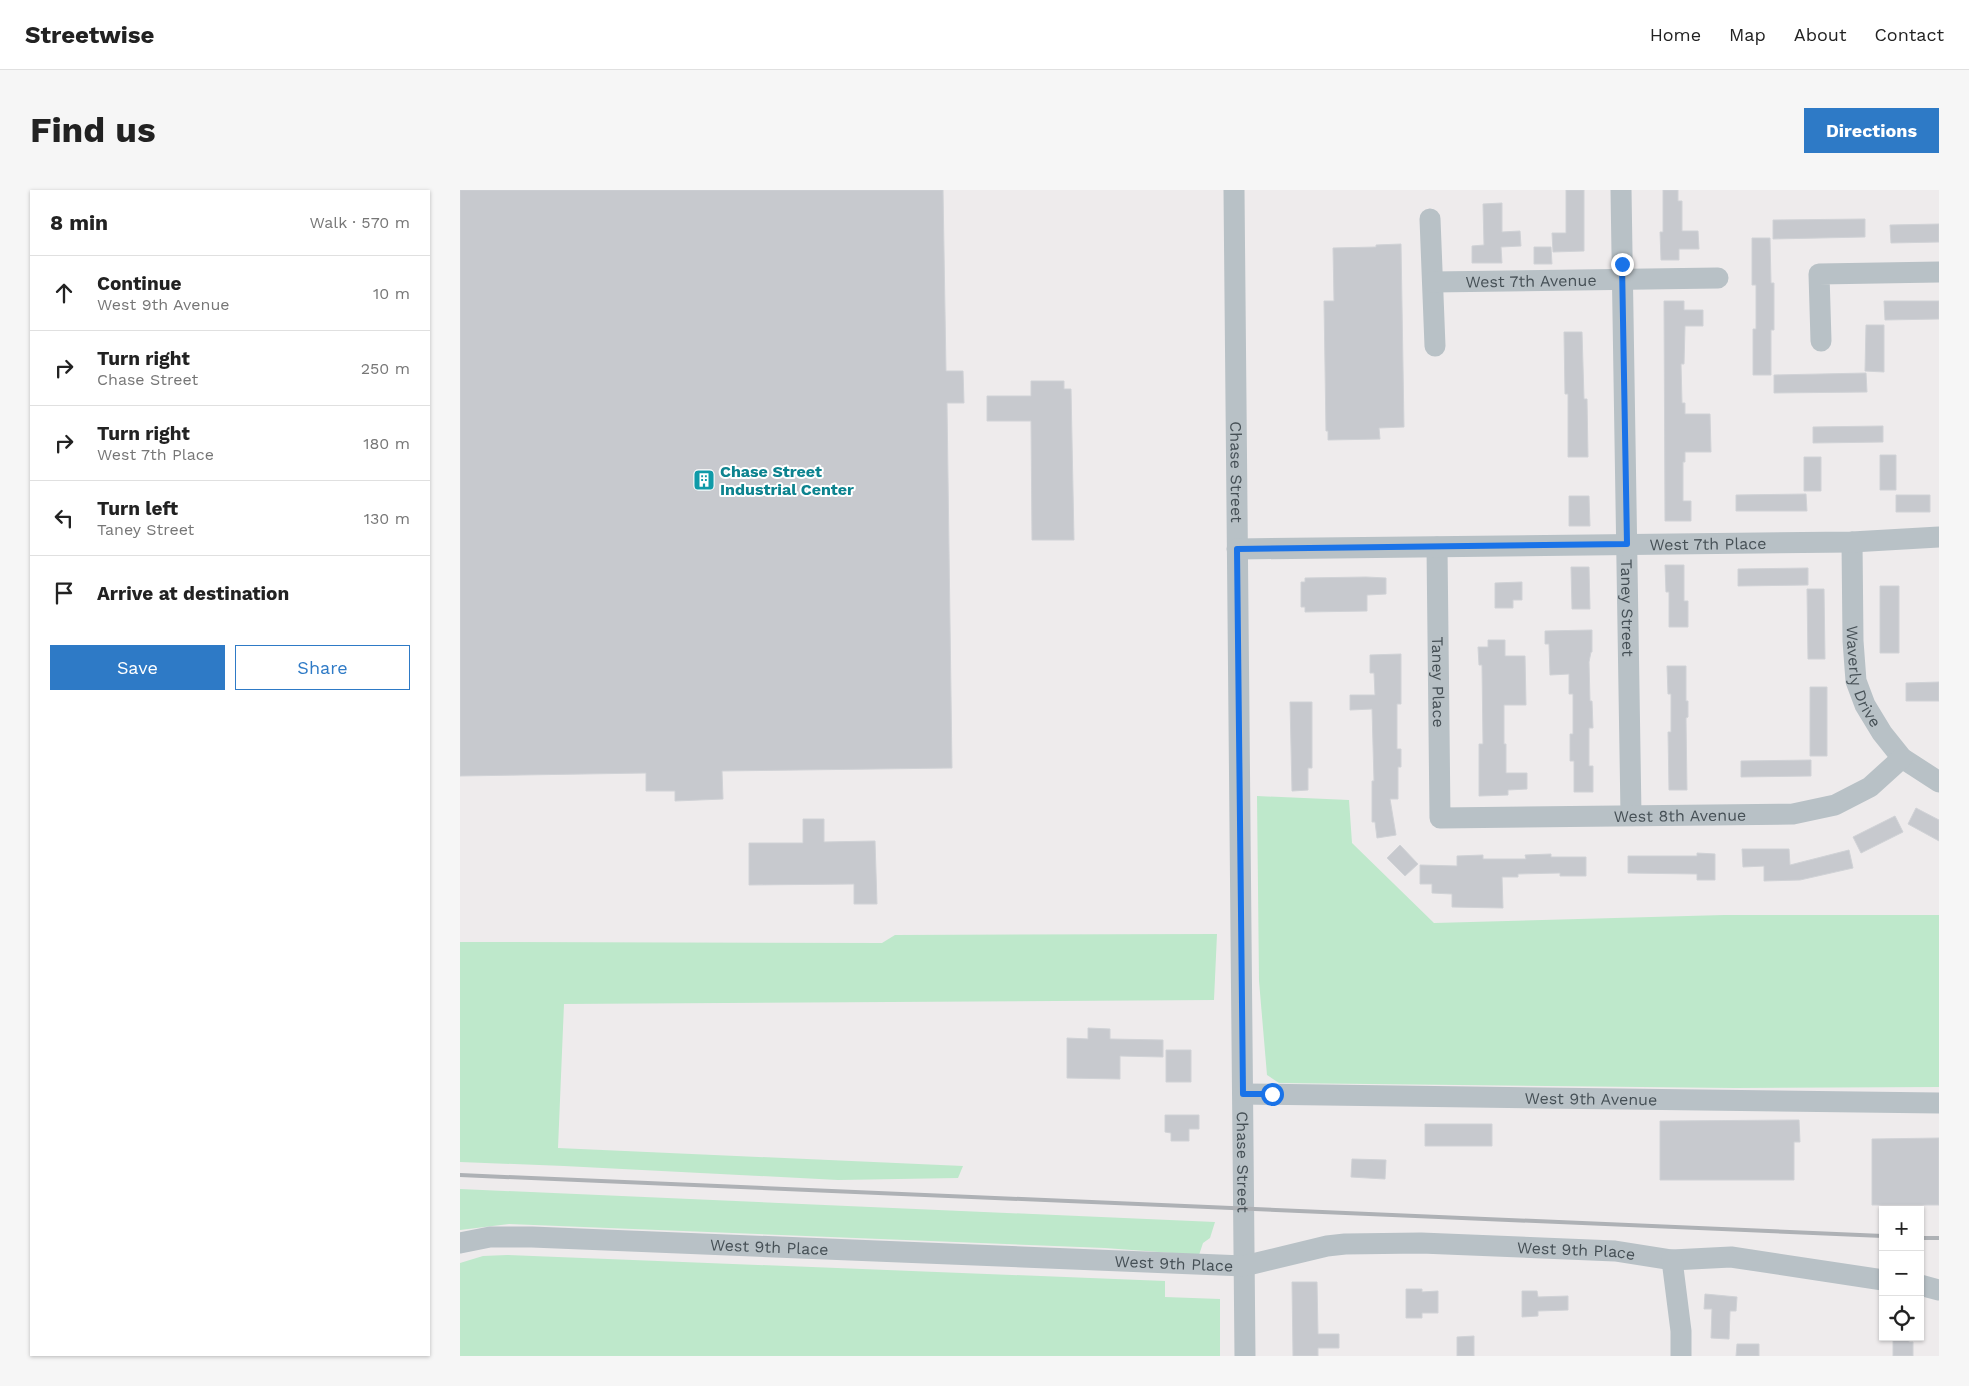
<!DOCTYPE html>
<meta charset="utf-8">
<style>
:root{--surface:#fff;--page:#f6f6f6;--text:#222;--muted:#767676;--line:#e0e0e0;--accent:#2e7ac6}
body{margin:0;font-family:"Work Sans",sans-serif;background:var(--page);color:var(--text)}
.controls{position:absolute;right:15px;bottom:15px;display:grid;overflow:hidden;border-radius:0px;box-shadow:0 1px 4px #0004}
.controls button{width:45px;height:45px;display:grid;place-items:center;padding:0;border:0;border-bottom:1px solid var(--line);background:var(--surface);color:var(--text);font:25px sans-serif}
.stop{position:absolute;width:15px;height:15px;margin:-11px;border:4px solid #1a73e8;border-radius:50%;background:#fff}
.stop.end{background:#1a73e8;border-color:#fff;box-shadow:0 1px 5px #0008}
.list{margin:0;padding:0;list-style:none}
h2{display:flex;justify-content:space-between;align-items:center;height:65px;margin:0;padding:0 20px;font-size:21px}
h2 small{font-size:16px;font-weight:400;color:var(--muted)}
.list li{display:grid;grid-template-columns:32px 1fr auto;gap:15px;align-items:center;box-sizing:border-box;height:75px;padding:0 20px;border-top:1px solid var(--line)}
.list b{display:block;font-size:19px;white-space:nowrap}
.list p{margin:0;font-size:16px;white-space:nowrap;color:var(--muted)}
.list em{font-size:16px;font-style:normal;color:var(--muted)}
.actions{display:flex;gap:10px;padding:15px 20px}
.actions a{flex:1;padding:11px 0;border:1px solid var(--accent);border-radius:0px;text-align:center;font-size:18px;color:var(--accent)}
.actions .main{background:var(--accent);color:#fff}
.icon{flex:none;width:28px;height:28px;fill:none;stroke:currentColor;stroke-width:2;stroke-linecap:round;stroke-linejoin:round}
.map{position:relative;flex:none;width:1479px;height:1166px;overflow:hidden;border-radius:0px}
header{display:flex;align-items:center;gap:30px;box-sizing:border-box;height:70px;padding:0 25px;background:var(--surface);border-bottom:1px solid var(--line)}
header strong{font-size:24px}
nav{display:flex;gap:28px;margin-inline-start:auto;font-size:18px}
.intro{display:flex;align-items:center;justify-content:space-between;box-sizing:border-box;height:120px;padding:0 30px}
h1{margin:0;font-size:35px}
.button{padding:12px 22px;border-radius:0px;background:var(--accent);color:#fff;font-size:18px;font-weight:700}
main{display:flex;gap:30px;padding:0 30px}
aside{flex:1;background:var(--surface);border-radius:0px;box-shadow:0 1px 4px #0004}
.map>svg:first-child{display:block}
</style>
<header>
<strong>Streetwise</strong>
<nav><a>Home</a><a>Map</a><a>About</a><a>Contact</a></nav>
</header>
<div class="intro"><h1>Find us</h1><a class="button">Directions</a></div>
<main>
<aside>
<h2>8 min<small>Walk · 570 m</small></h2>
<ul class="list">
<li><svg class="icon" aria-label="ahead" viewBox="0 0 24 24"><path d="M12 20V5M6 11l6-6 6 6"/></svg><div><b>Continue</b><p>West 9th Avenue</p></div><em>10 m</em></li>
<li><svg class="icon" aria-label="right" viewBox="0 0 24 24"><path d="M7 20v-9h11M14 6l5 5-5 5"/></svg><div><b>Turn right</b><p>Chase Street</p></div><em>250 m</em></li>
<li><svg class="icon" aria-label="right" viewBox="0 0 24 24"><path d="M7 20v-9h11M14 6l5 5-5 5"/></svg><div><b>Turn right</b><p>West 7th Place</p></div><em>180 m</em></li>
<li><svg class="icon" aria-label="left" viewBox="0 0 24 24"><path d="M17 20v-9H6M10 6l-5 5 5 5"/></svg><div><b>Turn left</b><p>Taney Street</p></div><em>130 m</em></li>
<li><svg class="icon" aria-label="arrive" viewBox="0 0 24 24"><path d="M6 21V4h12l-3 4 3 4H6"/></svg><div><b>Arrive at destination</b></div></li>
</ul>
<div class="actions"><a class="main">Save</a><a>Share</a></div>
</aside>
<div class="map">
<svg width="1479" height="1166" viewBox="0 0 1479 1166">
<rect width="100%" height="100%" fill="#eeebec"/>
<path fill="#bee8cb" d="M 797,606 L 889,610 L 892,653 L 974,733 L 1264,725 L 1479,725 L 1479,897 L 1275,898 L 819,893 L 807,885 L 799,791 Z
M 757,744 L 754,810 L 104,814 L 98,958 L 503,976 L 498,988 L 378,990 L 104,976 L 0,972 L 0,752 L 422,753 L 435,745 Z
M 0,999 L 755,1032 L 750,1048 L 743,1053 L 739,1065 L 645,1058 L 49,1034 L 0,1040 Z
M 47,1065 L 705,1091 L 705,1107 L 760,1109 L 760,1166 L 0,1166 L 0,1073 L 23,1066 Z"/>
<path fill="#c7c9ce" stroke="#d0d2d6" d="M 0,0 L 483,0 L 486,181 L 503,181 L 504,213 L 487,213 L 492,578 L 262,581 L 263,609 L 215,611 L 215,601 L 186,601 L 186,583 L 0,586 Z
M 1106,0 L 1124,0 L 1124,61 L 1093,62 L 1092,43 L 1106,43 Z
M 1203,0 L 1218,0 L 1218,11 L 1222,11 L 1222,41 L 1238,41 L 1239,59 L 1219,59 L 1219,70 L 1201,70 L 1200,42 L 1203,42 Z
M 1042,13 L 1042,42 L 1060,41 L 1061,56 L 1041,57 L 1042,73 L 1012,73 L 1012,56 L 1024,55 L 1023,14 Z
M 1405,29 L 1405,47 L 1313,49 L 1313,30 Z
M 1479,34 L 1479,52 L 1431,53 L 1430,35 Z
M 1292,48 L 1310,48 L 1311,93 L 1314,93 L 1314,140 L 1311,140 L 1311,185 L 1293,185 L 1293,139 L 1296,139 L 1296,95 L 1292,95 Z
M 941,54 L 944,237 L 919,238 L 920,249 L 868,250 L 868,241 L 866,241 L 864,111 L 874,111 L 873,58 L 916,57 L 916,55 Z
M 1074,57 L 1091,57 L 1092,74 L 1074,74 Z
M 1204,111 L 1224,111 L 1224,120 L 1243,120 L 1243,136 L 1225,136 L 1224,174 L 1221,174 L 1222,213 L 1225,213 L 1225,224 L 1250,224 L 1251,262 L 1225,262 L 1225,272 L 1223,272 L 1223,311 L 1231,311 L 1231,331 L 1205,331 Z
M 1424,111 L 1479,111 L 1479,129 L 1425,130 Z
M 1406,135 L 1424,135 L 1424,182 L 1405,181 Z
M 1104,142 L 1122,142 L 1124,209 L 1127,209 L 1128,267 L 1108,267 L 1108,204 L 1105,204 Z
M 1406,183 L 1407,202 L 1314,203 L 1314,185 Z
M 571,191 L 604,191 L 604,199 L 611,199 L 614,350 L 572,350 L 571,231 L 527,231 L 527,206 L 571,206 Z
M 1423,236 L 1423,252 L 1353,253 L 1353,237 Z
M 1420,265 L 1436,265 L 1436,300 L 1420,300 Z
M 1344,267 L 1361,267 L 1361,301 L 1344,301 Z
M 1346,304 L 1347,321 L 1276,321 L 1276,305 Z
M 1436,305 L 1470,305 L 1470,322 L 1436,322 Z
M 1109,306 L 1129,306 L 1130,336 L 1109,336 Z
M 1205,375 L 1224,375 L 1224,411 L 1228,411 L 1228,437 L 1209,437 L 1209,402 L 1206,402 Z
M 1111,377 L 1129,377 L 1130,419 L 1112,419 Z
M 1348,378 L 1348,395 L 1278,396 L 1278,379 Z
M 906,387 L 926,388 L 926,404 L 907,405 L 907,421 L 845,422 L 845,417 L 841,417 L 841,392 L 845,392 L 845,388 Z
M 1062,392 L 1062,410 L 1053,410 L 1053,418 L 1035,418 L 1035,393 Z
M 1420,396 L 1439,396 L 1439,463 L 1420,463 Z
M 1347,399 L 1364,399 L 1365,469 L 1348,469 Z
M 1132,440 L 1132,462 L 1131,462 L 1129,472 L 1130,511 L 1132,511 L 1133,538 L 1129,538 L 1129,576 L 1133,576 L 1133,602 L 1114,602 L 1114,571 L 1110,571 L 1110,544 L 1113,544 L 1113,504 L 1109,504 L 1109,484 L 1090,485 L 1089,454 L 1085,454 L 1085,441 Z
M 1028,450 L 1045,450 L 1045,466 L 1065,466 L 1066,515 L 1044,515 L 1044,554 L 1046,554 L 1046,583 L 1067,583 L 1067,599 L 1048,600 L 1048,605 L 1019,606 L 1019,554 L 1023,554 L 1022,475 L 1019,475 L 1018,457 L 1028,457 Z
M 941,464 L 941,514 L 937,514 L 937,559 L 941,559 L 941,577 L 938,577 L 938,609 L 930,609 L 936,645 L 917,648 L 915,632 L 912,632 L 912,591 L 914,591 L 912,519 L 890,520 L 890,505 L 915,505 L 914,483 L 910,483 L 910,465 Z
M 1207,476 L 1226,476 L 1226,511 L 1228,511 L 1228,527 L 1226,528 L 1227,600 L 1209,600 L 1208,542 L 1211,542 L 1211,504 L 1208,504 Z
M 1479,492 L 1479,511 L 1446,511 L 1446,493 Z
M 1350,497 L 1367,497 L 1367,566 L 1350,566 Z
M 830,512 L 852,512 L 852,578 L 848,578 L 848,600 L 832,601 Z
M 1351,570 L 1351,586 L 1281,587 L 1281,571 Z
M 1456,618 L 1479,630 L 1479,651 L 1448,634 Z
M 1435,626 L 1443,642 L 1401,663 L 1393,647 Z
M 343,629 L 364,629 L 364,652 L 415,651 L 417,714 L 394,714 L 394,694 L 289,695 L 289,653 L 343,653 Z
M 940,655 L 958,674 L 945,686 L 927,668 Z
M 1282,659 L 1329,659 L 1330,675 L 1389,660 L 1393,678 L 1340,690 L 1304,691 L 1304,676 L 1283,677 Z
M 1237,663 L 1255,664 L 1255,690 L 1237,690 L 1237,684 L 1168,683 L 1168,666 L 1237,666 Z
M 1091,664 L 1091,667 L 1126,667 L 1126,686 L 1100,686 L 1100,683 L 1058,684 L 1058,687 L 1042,687 L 1043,718 L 992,717 L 992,704 L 972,703 L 972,694 L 960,694 L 960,675 L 997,676 L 997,666 L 1023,665 L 1023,669 L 1066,669 L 1065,665 Z
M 628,838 L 650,839 L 650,849 L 703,850 L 703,867 L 660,866 L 660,889 L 607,888 L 607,848 L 628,849 Z
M 706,860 L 731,860 L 731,892 L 706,892 Z
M 705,925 L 739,925 L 739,939 L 729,939 L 729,951 L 711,951 L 711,943 L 705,942 Z
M 1339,930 L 1340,952 L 1334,952 L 1334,990 L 1200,990 L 1200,931 Z
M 965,934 L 1032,934 L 1032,956 L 965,956 Z
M 1479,948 L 1479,1015 L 1412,1015 L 1412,949 Z
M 892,969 L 926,970 L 925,989 L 891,987 Z
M 832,1092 L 857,1092 L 858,1144 L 879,1144 L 879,1158 L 858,1158 L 858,1166 L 833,1166 Z
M 946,1099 L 962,1099 L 962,1102 L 978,1101 L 978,1123 L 962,1123 L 962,1128 L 946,1128 Z
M 1062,1101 L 1077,1101 L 1078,1107 L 1108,1106 L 1108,1120 L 1078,1121 L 1078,1126 L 1062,1127 Z
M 1245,1104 L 1277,1107 L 1276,1121 L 1270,1121 L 1269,1149 L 1251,1148 L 1252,1119 L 1244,1119 Z
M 1014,1146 L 1014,1166 L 997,1166 L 997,1147 Z
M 1433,1147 L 1449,1147 L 1449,1152 L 1453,1152 L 1453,1166 L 1433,1166 Z
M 1277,1154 L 1299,1154 L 1299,1166 L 1276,1166 Z"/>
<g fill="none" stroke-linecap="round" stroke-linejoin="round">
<g stroke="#b8c1c6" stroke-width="21">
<path id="s1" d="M 774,0 L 785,1166"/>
<path id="s2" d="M 1161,0 L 1171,625"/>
<path d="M 970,29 L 975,156"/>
<path id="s3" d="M 973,92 L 1258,88"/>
<path d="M 1361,151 L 1359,84 L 1479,82"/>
<path id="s4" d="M 1392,352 L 1393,451 L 1396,491 L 1405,515 L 1422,543 L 1442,568 L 1479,592"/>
<path id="s5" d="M 977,357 L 980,628 L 1333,624 L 1375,615 L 1410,597 L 1442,568"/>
<path id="s6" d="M 777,359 L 1392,352 L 1479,347"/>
<path id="s7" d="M 783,904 L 1479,913"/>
<path id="s8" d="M 0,1053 L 30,1047 L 72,1047 L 784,1076 L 867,1056 L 885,1054 L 961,1053 L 1155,1061 L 1212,1070 L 1271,1067 L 1423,1090"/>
<path d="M 1212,1070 L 1221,1141 L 1221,1166"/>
<path d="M 1460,1095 L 1479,1100"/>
</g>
<path stroke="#aeb1b5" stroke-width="4" d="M 0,985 L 1423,1046
M 1460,1048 L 1479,1048"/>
</g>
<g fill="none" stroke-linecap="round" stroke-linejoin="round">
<path stroke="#1a73e8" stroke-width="6" d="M 812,904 L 783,904 L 777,359 L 1167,354 L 1162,74"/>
</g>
<defs>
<g id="building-square" transform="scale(1.125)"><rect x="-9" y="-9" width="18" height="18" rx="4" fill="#0f9aa8" stroke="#fff"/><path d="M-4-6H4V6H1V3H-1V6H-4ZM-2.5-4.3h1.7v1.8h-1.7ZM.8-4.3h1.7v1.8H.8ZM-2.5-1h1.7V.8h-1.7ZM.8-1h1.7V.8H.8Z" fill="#fff"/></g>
</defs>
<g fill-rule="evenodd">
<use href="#building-square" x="244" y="290"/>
</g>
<g text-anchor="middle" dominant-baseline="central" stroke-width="4" stroke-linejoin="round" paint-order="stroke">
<g font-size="16" fill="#465056" stroke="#fff">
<text stroke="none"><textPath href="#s3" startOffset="98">West 7th Avenue</textPath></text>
<text stroke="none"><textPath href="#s1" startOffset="282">Chase Street</textPath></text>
<text stroke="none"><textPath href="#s6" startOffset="471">West 7th Place</textPath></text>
<text stroke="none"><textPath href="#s2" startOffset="418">Taney Street</textPath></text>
<text stroke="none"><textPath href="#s4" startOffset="136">Waverly Drive</textPath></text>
<text stroke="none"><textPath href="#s5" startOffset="135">Taney Place</textPath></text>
<text stroke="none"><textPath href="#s5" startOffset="511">West 8th Avenue</textPath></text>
<text stroke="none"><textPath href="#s7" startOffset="348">West 9th Avenue</textPath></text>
<text stroke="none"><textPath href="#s1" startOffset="972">Chase Street</textPath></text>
<text stroke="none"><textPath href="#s8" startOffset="310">West 9th Place</textPath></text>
<text stroke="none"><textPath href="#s8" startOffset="1120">West 9th Place</textPath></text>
<text stroke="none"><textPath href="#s8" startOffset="715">West 9th Place</textPath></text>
</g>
<g font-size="16" font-weight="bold" fill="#0d838f" stroke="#fff" text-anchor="start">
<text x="260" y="281">Chase Street<tspan x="260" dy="18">Industrial Center</tspan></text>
</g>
</g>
</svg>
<div class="controls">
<button>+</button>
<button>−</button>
<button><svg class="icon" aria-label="locate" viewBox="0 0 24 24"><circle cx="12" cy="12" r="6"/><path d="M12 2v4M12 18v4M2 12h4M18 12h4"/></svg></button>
</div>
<div class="stop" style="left:812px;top:904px"></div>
<div class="stop end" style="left:1162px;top:74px"></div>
</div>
</main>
